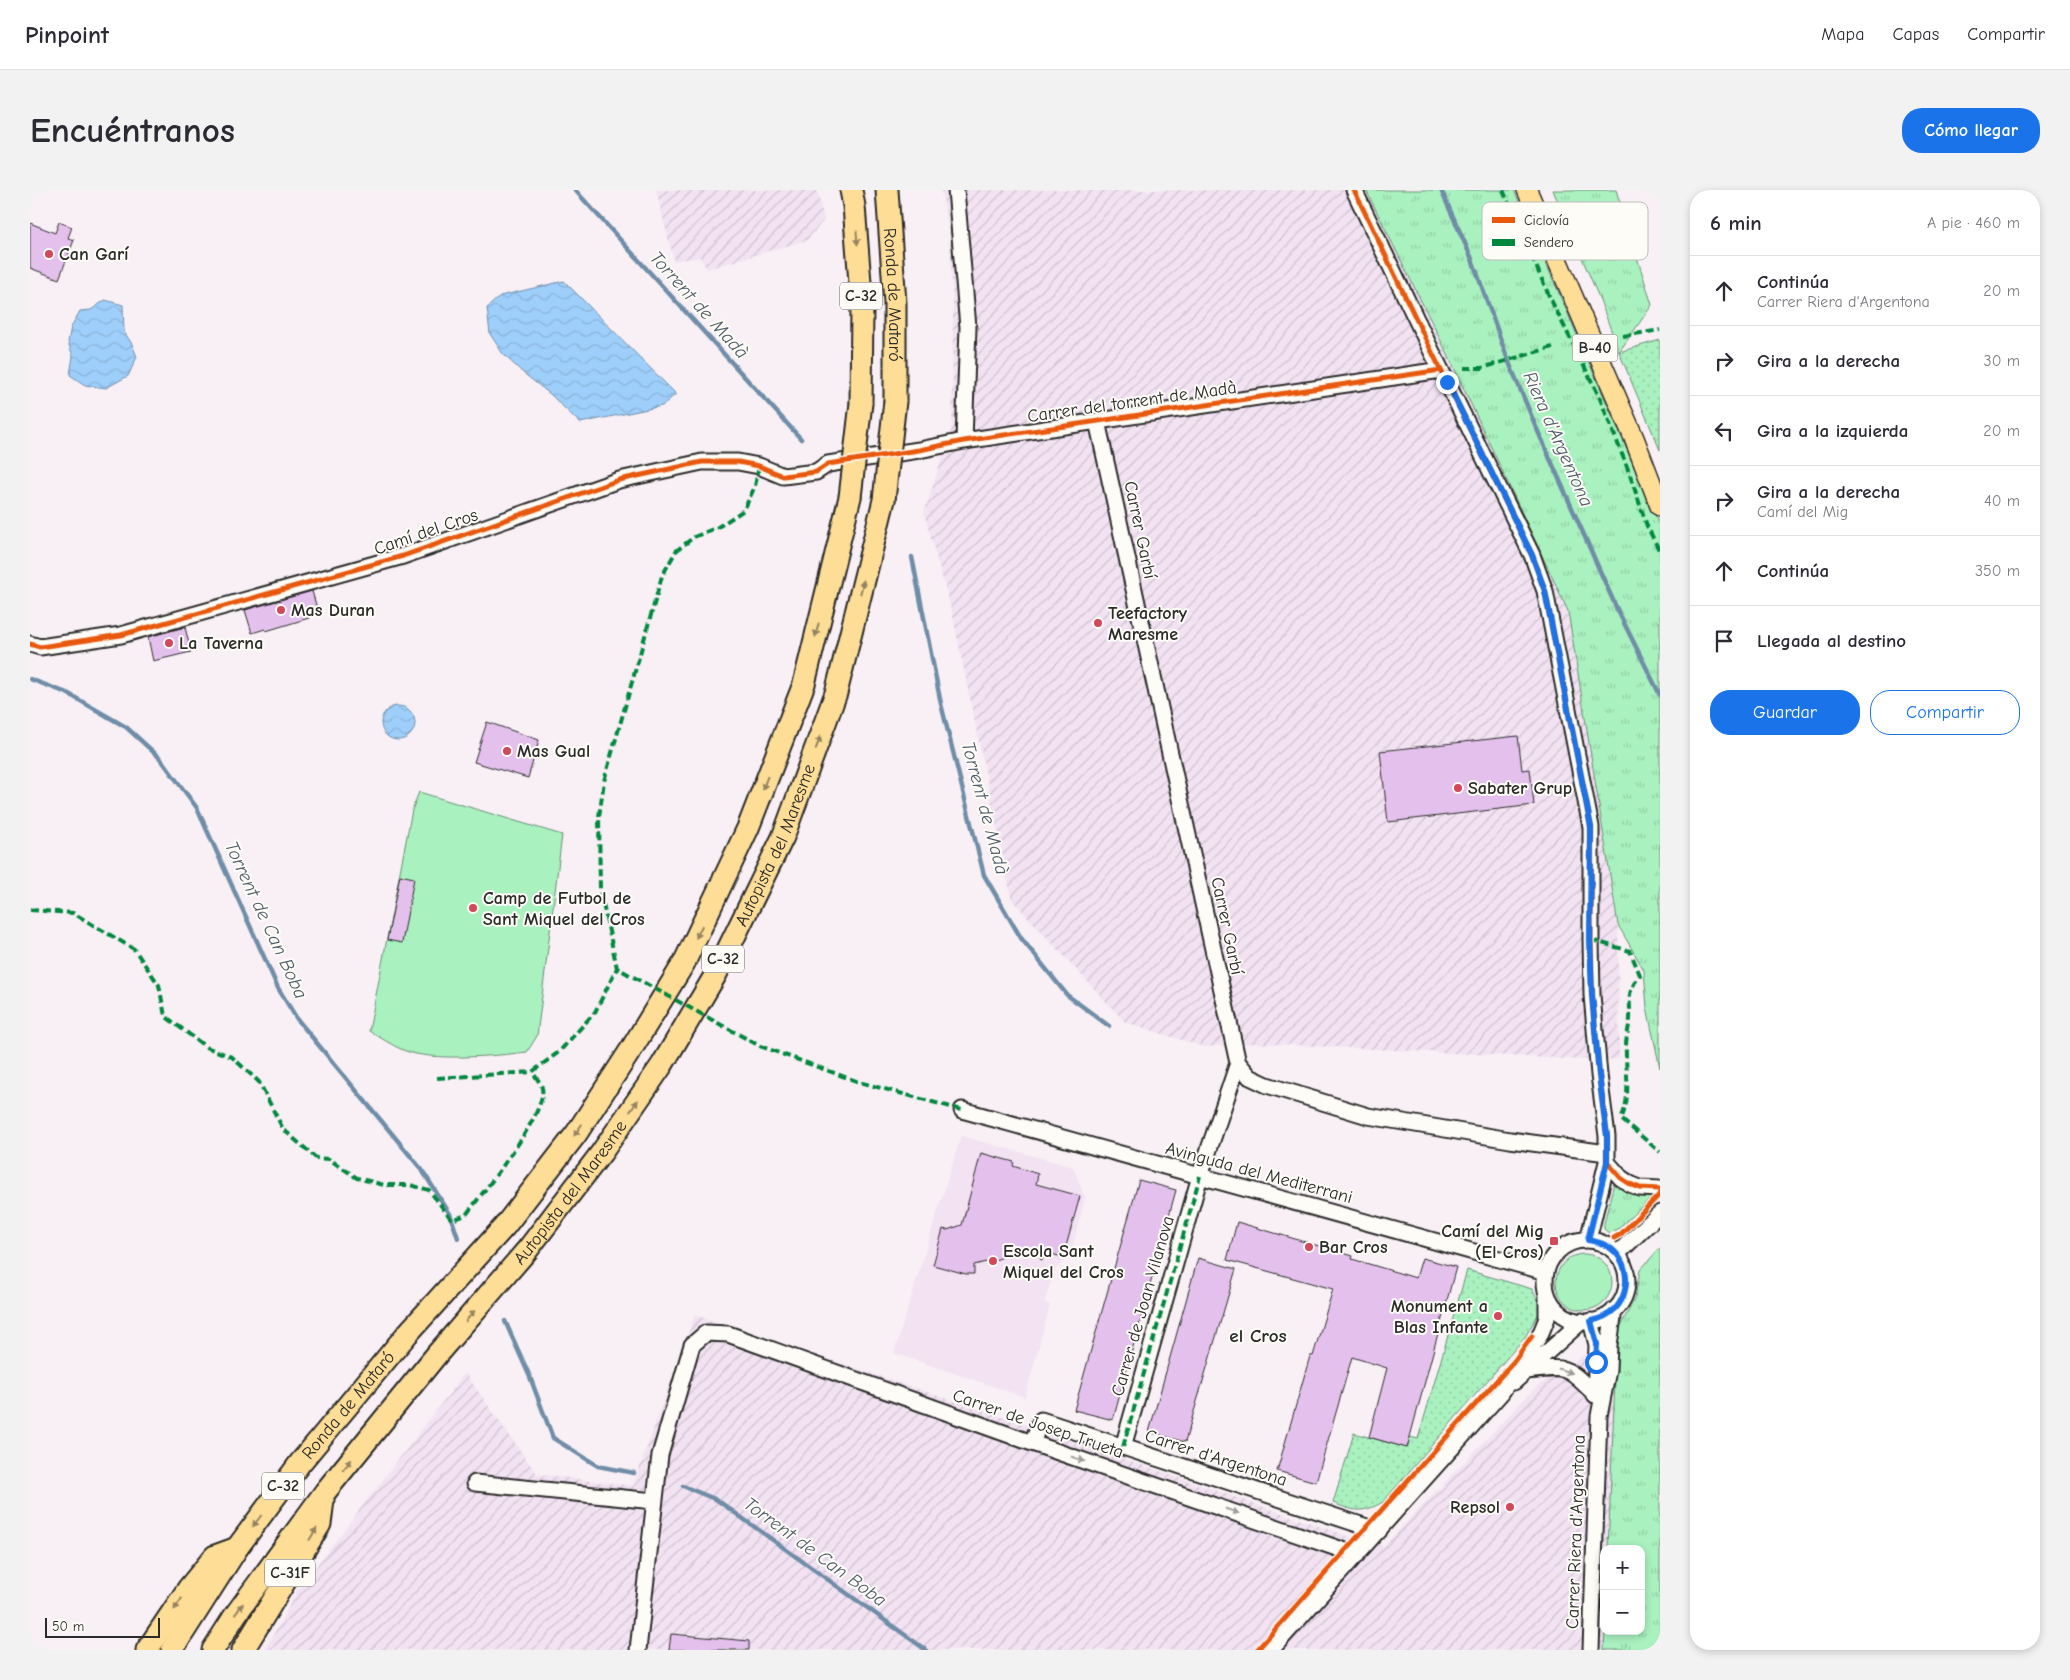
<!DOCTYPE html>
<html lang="es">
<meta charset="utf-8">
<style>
:root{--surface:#fff;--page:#f2f2f3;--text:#2b2b33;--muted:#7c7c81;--line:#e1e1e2;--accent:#1a73e8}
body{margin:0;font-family:"Comic Neue",sans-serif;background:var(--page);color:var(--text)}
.controls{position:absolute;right:15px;bottom:15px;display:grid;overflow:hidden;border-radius:10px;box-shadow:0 2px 8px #0003}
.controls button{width:45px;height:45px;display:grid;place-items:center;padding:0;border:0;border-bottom:1px solid var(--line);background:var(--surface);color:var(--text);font:25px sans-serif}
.scale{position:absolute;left:15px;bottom:12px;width:115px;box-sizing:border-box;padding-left:5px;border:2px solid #2b2b2b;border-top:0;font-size:14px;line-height:18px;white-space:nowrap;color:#2b2b2b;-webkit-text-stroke:4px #fdfcf7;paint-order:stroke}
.stop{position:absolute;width:15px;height:15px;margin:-11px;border:4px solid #1a73e8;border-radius:50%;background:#fff}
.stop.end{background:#1a73e8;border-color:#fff;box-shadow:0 1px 5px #0008}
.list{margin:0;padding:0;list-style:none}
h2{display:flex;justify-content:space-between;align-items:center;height:65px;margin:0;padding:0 20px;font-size:21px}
h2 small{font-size:16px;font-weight:400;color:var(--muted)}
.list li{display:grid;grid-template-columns:32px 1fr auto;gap:15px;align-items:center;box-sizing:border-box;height:70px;padding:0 20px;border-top:1px solid var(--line)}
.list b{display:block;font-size:19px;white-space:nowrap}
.list p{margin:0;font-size:16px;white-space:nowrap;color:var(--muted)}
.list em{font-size:16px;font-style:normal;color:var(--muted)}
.actions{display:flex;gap:10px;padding:15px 20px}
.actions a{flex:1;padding:11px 0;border:1px solid var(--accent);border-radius:20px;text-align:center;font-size:18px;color:var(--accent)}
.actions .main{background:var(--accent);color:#fff}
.icon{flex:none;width:28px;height:28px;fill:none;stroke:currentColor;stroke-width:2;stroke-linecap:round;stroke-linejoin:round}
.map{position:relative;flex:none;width:1630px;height:1460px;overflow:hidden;border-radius:20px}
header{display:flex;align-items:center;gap:30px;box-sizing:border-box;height:70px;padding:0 25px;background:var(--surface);border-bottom:1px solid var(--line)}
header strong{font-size:24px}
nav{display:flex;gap:28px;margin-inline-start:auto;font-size:18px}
.intro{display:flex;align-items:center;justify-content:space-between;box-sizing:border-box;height:120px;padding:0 30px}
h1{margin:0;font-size:35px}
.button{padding:12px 22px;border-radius:20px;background:var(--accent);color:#fff;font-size:18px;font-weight:700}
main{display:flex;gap:30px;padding:0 30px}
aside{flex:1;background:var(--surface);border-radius:20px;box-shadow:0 2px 8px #0003}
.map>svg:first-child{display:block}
</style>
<header>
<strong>Pinpoint</strong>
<nav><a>Mapa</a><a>Capas</a><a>Compartir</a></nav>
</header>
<div class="intro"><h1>Encuéntranos</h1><a class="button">Cómo llegar</a></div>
<main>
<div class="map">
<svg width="1630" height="1460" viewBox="0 0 1630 1460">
<defs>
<pattern id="industrial-furrows" width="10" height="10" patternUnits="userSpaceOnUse" patternTransform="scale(1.25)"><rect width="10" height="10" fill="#f2e2f2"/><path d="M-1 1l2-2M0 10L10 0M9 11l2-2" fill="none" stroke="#d0c2d0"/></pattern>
<pattern id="grass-tufts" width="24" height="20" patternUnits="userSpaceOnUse" patternTransform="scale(1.25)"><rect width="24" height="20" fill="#a9f1bf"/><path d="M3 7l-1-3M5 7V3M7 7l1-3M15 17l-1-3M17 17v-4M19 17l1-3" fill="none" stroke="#92cfa4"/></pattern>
<pattern id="park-dots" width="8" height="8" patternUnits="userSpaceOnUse" patternTransform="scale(1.25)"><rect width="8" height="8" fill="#a9f1bf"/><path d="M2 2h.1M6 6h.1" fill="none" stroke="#92cfa4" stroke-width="1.8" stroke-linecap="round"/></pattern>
<pattern id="water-waves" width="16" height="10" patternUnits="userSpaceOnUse" patternTransform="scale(1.25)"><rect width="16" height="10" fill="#9ecffb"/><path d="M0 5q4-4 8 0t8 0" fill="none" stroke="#88b2d7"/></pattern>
</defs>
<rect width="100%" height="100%" fill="#f8f0f5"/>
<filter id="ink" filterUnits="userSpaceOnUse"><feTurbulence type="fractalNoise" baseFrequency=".02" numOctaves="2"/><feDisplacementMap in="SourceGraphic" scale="10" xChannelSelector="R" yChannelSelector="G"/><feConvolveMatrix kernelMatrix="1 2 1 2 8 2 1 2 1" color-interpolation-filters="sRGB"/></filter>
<g filter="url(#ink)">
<path fill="#f2e2f2" d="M 931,946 L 1043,977 L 1055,1008 L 1041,1063 L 1025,1080 L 1014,1112 L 1020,1115 L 995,1207 L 864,1163 Z"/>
<path fill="url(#industrial-furrows)" d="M 626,0 L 787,0 L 794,30 L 777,50 L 677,79 L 670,67 L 644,71 Z
M 911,0 L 1336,0 L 1418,165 L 1538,421 L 1588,735 L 1589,869 L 1559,870 L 1225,853 L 1174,857 L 1095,832 L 982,710 L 922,422 L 894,323 L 922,237 L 923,114 L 919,39 Z
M 665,1125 L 987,1232 L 1321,1347 L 1354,1356 L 1506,1197 L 1587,1143 L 1578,1359 L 1574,1359 L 1574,1460 L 235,1460 L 268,1400 L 435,1183 L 507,1284 L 603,1296 Z"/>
<path fill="url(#grass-tufts)" stroke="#6a8e75" d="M 1336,0 L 1484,0 L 1630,336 L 1630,878 L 1617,818 L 1614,780 L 1588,735 L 1538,421 L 1418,165 Z
M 1523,0 L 1586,0 L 1622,115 L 1589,162 L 1570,110 Z
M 1584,993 L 1601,1003 L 1624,1005 L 1588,1039 L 1579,1043 L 1574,1039 L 1574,1033 Z
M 1630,1058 L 1630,1460 L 1574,1460 L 1575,1441 L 1611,1441 L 1611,1359 L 1578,1359 L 1587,1143 L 1605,1108 L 1610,1080 Z"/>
<path fill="url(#park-dots)" stroke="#6a8e75" d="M 1630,150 L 1630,260 L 1589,162 Z
M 1437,1080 L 1502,1099 L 1508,1111 L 1509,1123 L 1495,1147 L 1353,1312 C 1332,1324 1324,1321 1303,1313 L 1324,1243 L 1377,1258 L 1380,1247 L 1388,1249 Z"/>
<path fill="#a9f1bf" stroke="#6a8e75" d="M 389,602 L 532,645 L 507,846 L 497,862 C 467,866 400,872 373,860 C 361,855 350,847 339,841 L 382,620 Z
M1526 1092a28 28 0 1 1 56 0a28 28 0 1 1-56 0Z"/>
<path fill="url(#water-waves)" stroke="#708da8" d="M 534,91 L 646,204 L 632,216 L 550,233 L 520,204 L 492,182 L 473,164 L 460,144 L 457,118 L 470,106 Z
M 75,110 L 93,115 L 94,142 L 102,154 L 107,167 L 98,186 L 76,198 L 55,195 L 40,185 L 43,166 L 38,152 L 41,137 L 50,121 L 61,120 Z
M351 533a17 17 0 1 1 34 0a17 17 0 1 1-34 0Z"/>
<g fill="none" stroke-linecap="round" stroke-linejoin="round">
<path stroke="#708da8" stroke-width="4.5" d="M 545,0 L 771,249
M 1411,0 L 1442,69 L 1478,170 L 1506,237 L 1586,417 L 1630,505
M 882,367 L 911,514 L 954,685 L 991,748 L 1037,805 L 1079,836
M 0,489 L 37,503 L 96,537 L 130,568 L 167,618 L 248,798 L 267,829 L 392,980 L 420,1024 L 428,1048
M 475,1131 L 500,1187 L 523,1248 L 568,1276 L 604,1283
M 653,1296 L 687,1310 L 896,1460"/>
</g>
<path fill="#e4c1ec" stroke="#2b2b2b" d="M 29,32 L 42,37 L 38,48 L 44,50 L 29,89 L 0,78 L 0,33 L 25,43 Z
M 282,401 L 288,422 L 278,425 L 279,428 L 236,441 L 235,439 L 222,443 L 215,420 Z
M 155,437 L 161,462 L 123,471 L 118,447 Z
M 457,532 L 509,550 L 498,588 L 444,572 Z
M 1488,546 L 1492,580 L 1500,579 L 1504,615 L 1358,632 L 1350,561 Z
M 370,685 L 384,688 L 372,753 L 357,750 Z
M 951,963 L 984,972 L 983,976 L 1008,984 L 1006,994 L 1050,1006 L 1033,1067 L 1021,1064 L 1011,1070 L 1007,1062 L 991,1058 L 968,1069 L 944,1075 L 944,1084 L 936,1084 L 903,1075 L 913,1039 L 917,1040 L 932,1035 Z
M 1109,990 L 1146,1000 L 1083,1230 L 1044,1220 Z
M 1207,1032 L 1323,1066 L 1322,1069 L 1386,1088 L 1392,1068 L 1426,1077 L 1377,1258 L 1339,1247 L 1357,1178 L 1322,1167 L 1286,1292 L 1247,1281 L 1280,1166 L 1283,1166 L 1303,1099 L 1197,1070 Z
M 1168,1068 L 1206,1079 L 1155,1252 L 1119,1242 Z
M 641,1444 L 719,1451 L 719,1460 L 639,1460 Z"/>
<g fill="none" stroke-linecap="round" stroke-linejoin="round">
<g stroke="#2b2b2b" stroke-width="19">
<path id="minor" d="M 926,0 L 938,137 L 934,251
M 1324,0 L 1401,160 L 1502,365 L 1515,401 L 1561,637 L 1561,750 L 1562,805 L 1569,885 L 1577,946 L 1577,972 L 1591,988 L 1600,994 L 1610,998 L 1630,999
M 1067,231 L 1208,873 L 1220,887 L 1237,895 L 1338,926 L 1480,950 L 1577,963
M 0,454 L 10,457 L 91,445 L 373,366 L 589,290 L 672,272 L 708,272 L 729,276 L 753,286 L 786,282 L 798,274 L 889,260 L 934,251 L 1411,180
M 932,920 L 1516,1082
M 1558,1050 L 1577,972
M1515 1091a41 41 0 1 1 82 0a41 41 0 1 1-82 0Z
M 1587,1064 L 1630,1023
M 1561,1131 L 1567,1155 L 1565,1205
M 1497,1181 C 1539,1176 1535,1176 1565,1204
M 1484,1192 L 1552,1131
M 1002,1253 L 1011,1230 L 1349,1341
M 1093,1257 L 1170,986 L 1208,873
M 445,1293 L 624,1311
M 608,1460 L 630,1265 L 662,1155 L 676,1143 L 698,1144 L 1002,1253 L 1327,1365
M 1241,1460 L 1471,1203 L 1510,1145 L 1517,1128 L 1517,1104
M 1561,1460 L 1569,1226 L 1578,1180 L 1579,1155 L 1584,1120"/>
</g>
<g stroke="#2b2b2b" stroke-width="22">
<path id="major" d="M 1497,0 L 1604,248 L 1630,316"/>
</g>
<g stroke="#2b2b2b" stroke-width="25">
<g id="highway">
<path d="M 821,0 L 824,16 L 832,118 L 831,213"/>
<path id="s1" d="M 857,0 L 865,113 L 865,211"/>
<path d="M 117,1460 L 158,1399 L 185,1366 L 207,1358"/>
<path id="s2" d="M 142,1460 L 207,1358 L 270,1273 L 378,1143 L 474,1037 L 546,944 L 602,858 L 654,773 L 718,638 L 774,494 L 820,307"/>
<path id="s3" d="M 183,1460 L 206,1424 L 295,1302 L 408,1163 L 498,1059 L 572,962 L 632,875 L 686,784 L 753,647 L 806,503 L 854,310"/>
<path d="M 213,1460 L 290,1334 L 293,1310"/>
</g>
</g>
<use href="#minor" stroke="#fdfcf7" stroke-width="15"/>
<use href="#major" stroke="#fedd96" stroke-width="19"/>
<use href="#highway" stroke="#fedd96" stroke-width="21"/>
<g stroke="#2b2b2b" stroke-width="25" stroke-linecap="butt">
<path id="highway-bridge" d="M 820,307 L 831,213
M 854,310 L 865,211"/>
</g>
<use href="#highway-bridge" stroke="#fedd96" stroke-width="21"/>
<path stroke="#00873e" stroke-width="4" stroke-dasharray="8 4" stroke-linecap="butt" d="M 1473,0 L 1520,108 L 1569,206 L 1599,282 L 1617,336 L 1630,362
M 1593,146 L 1630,140
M 1434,178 L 1452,178 L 1526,156
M 729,276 L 725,296 L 714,320 L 688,337 L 664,347 L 646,361 L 632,386 L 574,591 L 569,627 L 570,700 L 587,778 L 730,856 L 829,892 L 932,920
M 0,720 L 43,723 L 104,759 L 129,795 L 135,826 L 176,857 L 202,867 L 229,892 L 253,939 L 286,968 L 299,969 L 327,988 L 354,995 L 380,995 L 399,1000 L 422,1030 L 436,1025 C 452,1003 518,923 512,898 C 511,893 505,886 502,882
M 1561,750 L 1600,761 L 1610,785 C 1595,805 1601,807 1600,829 C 1599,838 1596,847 1596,856 C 1595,880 1602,906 1591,929 L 1630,962
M 407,888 L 502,882 L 529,862 L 565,822 L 587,778
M 1093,1257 L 1170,986"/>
<g stroke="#fdfcf7" stroke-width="8">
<path id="cycleway" d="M 1324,0 L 1401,160 L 1502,365 L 1515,401 L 1561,637 L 1561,750 L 1562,805 L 1569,885 L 1577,946 L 1577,972 L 1591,988 L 1600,994 L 1610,998 L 1630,999
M 0,454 L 10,457 L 91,445 L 373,366 L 589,290 L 672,272 L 708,272 L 729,276 L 753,286 L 786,282 L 798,274 L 889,260 L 934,251 L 1411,180
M 1584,1048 L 1591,1044 L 1630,1004
M 1227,1460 L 1485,1170 L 1502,1146"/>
</g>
<use href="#cycleway" stroke="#e8590c" stroke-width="5"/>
</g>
<defs><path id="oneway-solid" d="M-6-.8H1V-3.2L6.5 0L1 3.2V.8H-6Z" transform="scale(1.25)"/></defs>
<g fill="#948460">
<use href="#oneway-solid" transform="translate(827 48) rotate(86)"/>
<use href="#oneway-solid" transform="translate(832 397) rotate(-76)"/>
<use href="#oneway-solid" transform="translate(787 440) rotate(104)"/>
<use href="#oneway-solid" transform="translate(788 553) rotate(-70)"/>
<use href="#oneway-solid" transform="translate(735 593) rotate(111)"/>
<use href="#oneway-solid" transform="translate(669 742) rotate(115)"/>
<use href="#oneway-solid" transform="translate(604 916) rotate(-55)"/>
<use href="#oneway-solid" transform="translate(548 940) rotate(124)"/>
<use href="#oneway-solid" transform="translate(440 1126) rotate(-50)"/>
<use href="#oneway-solid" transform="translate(317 1275) rotate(-51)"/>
<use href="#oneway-solid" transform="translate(227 1331) rotate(127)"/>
<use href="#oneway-solid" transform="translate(283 1344) rotate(-59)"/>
<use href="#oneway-solid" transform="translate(148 1414) rotate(124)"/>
<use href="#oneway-solid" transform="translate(209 1419) rotate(-54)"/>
</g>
<g fill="#9e9e9b">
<use href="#oneway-solid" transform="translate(1535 1181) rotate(19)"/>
<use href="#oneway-solid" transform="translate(1048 1269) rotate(19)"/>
<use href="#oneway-solid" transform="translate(1202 1321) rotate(19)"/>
</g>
</g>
<g fill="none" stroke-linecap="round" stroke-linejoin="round" filter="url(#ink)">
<path stroke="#1a73e8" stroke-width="6" d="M 1417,192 L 1502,365 L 1515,401 L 1561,637 L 1560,750 L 1562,805 L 1569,885 L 1577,946 L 1577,972 L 1558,1050 C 1563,1051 1569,1052 1573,1054 C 1599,1065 1603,1100 1585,1119 C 1578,1126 1570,1129 1561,1131 L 1567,1154 L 1566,1172"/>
</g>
<g fill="#d1495b" stroke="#fdfcf7" stroke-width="2">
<circle cx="19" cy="64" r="5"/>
<circle cx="251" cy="420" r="5"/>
<circle cx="1068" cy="433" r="5"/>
<circle cx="139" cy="453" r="5"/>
<circle cx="477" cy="561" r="5"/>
<circle cx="1428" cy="598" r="5"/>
<circle cx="443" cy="718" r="5"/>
<rect x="1519" y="1046" width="10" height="10" rx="2.5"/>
<circle cx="1279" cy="1057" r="5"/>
<circle cx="963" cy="1071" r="5"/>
<circle cx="1468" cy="1126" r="5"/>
<circle cx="1480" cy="1317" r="5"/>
</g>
<g text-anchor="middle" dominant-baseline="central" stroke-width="4" stroke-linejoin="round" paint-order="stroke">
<g fill="#fdfcf7" stroke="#6a6a68" stroke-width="1">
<rect x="810" y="92.5" width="42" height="27" rx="4"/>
<rect x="1542.5" y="144.5" width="45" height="27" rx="4"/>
<rect x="672" y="755.5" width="42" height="27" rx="4"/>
<rect x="232" y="1282.5" width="42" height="27" rx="4"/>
<rect x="235" y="1369.5" width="50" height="27" rx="4"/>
</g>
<g font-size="16" font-weight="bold" fill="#2b2b2b">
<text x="831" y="106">C-32</text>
<text x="1565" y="158">B-40</text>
<text x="693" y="769">C-32</text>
<text x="253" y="1296">C-32</text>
<text x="260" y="1383">C-31F</text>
</g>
<g font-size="18" font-weight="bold" fill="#2b2b2b" stroke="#fdfcf7" text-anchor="start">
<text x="29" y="64">Can Garí</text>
<text x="261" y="420">Mas Duran</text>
<text x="1078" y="423">Teefactory<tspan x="1078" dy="21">Maresme</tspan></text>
<text x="149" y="453">La Taverna</text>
<text x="487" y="561">Mas Gual</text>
<text x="1438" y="598">Sabater Grup</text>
<text x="453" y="708">Camp de Futbol de<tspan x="453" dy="21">Sant Miquel del Cros</tspan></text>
<text x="1514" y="1041" text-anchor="end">Camí del Mig<tspan x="1514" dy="21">(El Cros)</tspan></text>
<text x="1289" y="1057">Bar Cros</text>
<text x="973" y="1061">Escola Sant<tspan x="973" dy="21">Miquel del Cros</tspan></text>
<text x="1458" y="1116" text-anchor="end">Monument a<tspan x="1458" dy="21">Blas Infante</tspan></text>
<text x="1470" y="1317" text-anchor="end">Repsol</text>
</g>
<g font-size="18" fill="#2b2b2b" stroke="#fdfcf7">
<text stroke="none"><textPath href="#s1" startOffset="105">Ronda de Mataró</textPath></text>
<text transform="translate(1102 212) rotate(-8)">Carrer del torrent de Madà</text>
<text transform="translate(1110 340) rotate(78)">Carrer Garbí</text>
<text transform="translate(396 342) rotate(-19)">Camí del Cros</text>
<text stroke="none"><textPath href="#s3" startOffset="986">Autopista del Maresme</textPath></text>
<text transform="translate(1197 736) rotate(78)">Carrer Garbí</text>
<text transform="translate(1229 983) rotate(15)">Avinguda del Mediterrani</text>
<text stroke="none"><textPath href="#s3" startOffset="581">Autopista del Maresme</textPath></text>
<text transform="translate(1113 1116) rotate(-74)">Carrer de Joan Vilanova</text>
<text stroke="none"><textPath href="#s2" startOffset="302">Ronda de Mataró</textPath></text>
<text transform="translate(1008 1234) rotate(19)">Carrer de Josep Trueta</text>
<text transform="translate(1186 1268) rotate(18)">Carrer d'Argentona</text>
<text transform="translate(1546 1342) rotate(-88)">Carrer Riera d'Argentona</text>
</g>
<g font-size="19" font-style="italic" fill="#4e5c69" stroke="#fdfcf7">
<text transform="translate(669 115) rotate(48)">Torrent de Madà</text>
<text transform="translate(1528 249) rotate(66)">Riera d'Argentona</text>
<text transform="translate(955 618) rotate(75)">Torrent de Madà</text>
<text transform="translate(236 730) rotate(65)">Torrent de Can Boba</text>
<text transform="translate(785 1362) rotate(36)">Torrent de Can Boba</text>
</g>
<g font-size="19" font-weight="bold" fill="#2b2b2b" stroke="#fdfcf7">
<text x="1228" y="1146">el Cros</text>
</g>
</g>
<rect x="1452" y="12" width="166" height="58" rx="8" fill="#fdfcf7" stroke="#bebdba" stroke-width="1"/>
<rect x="1462" y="27" width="23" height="6" fill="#e8590c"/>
<rect x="1462" y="49" width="23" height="7" fill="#00873e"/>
<g font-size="14" fill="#2b2b2b">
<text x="1494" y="35">Ciclovía</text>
<text x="1494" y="57">Sendero</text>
</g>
</svg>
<div class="controls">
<button>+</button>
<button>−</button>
</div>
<div class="scale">50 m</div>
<div class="stop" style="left:1566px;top:1172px"></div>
<div class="stop end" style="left:1417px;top:192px"></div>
</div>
<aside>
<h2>6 min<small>A pie · 460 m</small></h2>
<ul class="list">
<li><svg class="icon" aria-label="ahead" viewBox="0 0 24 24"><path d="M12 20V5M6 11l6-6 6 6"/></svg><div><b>Continúa</b><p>Carrer Riera d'Argentona</p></div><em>20 m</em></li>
<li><svg class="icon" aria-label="right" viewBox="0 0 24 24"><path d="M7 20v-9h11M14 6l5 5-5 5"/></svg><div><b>Gira a la derecha</b></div><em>30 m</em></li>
<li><svg class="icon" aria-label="left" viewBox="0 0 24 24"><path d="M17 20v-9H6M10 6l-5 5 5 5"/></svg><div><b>Gira a la izquierda</b></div><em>20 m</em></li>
<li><svg class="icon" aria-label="right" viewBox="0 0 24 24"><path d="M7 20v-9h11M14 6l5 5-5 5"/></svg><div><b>Gira a la derecha</b><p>Camí del Mig</p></div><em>40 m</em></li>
<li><svg class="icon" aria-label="ahead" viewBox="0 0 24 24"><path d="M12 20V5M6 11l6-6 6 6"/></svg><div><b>Continúa</b></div><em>350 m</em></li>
<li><svg class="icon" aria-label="arrive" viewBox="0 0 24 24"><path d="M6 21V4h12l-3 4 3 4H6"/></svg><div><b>Llegada al destino</b></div></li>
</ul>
<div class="actions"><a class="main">Guardar</a><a>Compartir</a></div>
</aside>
</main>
